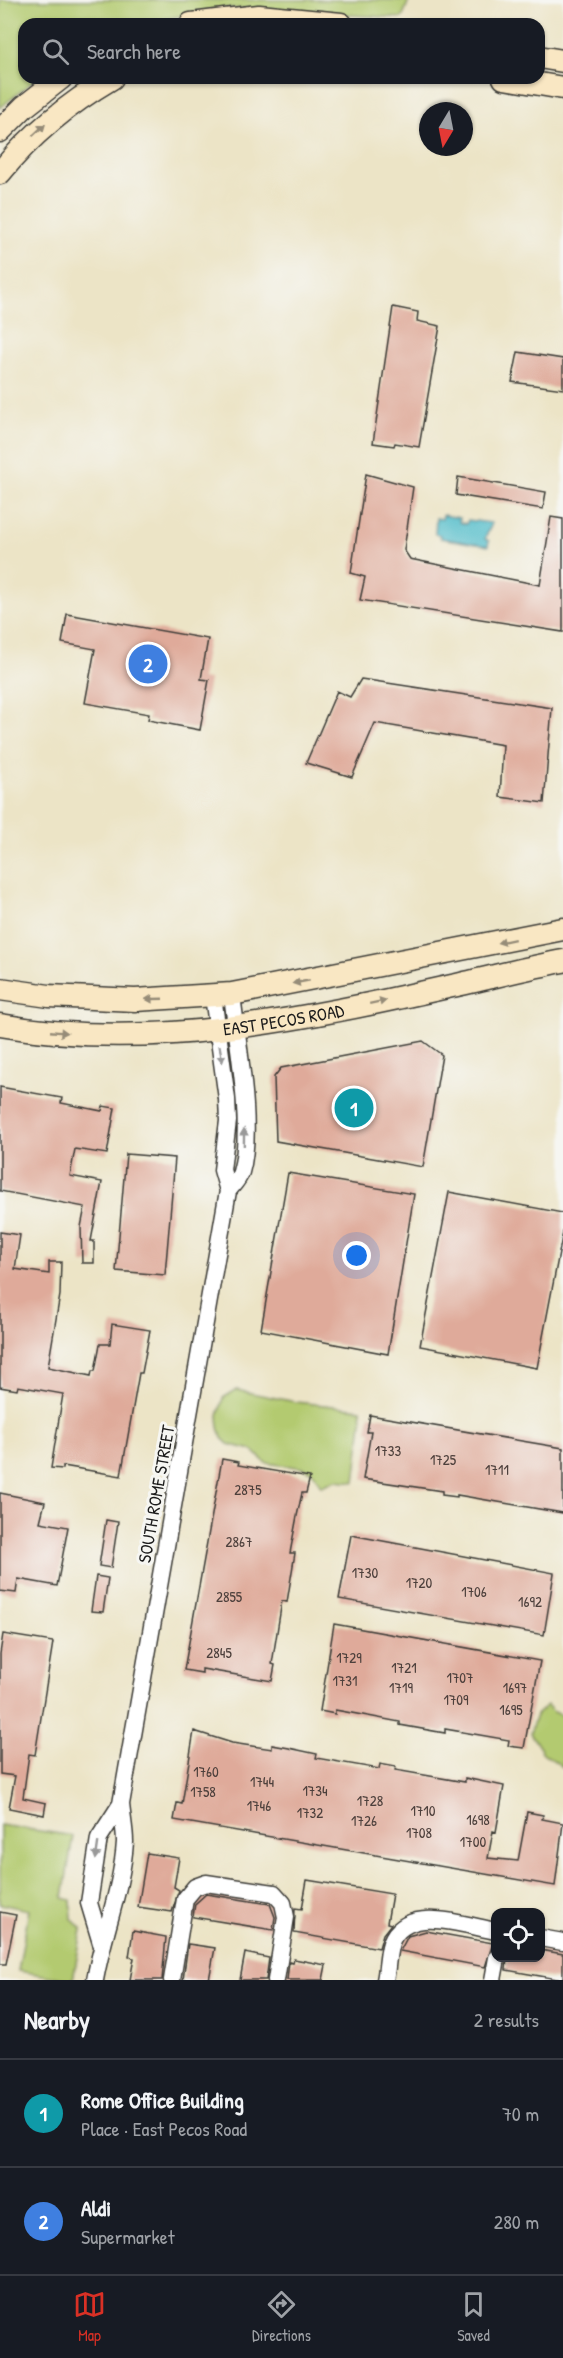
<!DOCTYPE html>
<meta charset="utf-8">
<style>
:root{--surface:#171b24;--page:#242831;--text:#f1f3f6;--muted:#9ea1a6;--line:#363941;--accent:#d93025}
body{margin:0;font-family:"Patrick Hand",sans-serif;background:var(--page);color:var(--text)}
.controls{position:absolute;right:18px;bottom:18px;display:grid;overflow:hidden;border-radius:12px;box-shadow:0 2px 4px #0004}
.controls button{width:54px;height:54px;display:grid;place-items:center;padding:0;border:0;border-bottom:2px solid var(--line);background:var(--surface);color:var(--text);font:30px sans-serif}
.compass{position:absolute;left:419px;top:102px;width:54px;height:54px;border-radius:50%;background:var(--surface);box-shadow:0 2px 4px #0004;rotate:190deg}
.you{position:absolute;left:357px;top:1256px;width:21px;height:21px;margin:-15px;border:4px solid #fff;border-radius:50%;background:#1a73e8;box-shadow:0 0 0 9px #1a73e833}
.badge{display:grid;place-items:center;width:39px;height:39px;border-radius:50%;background:var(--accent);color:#fff;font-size:20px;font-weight:700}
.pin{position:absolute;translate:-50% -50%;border:3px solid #fff;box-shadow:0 2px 6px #0006}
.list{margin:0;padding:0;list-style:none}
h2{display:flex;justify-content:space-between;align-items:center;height:78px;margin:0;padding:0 24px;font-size:26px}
h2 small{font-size:20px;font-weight:400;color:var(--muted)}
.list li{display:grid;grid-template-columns:39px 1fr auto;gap:18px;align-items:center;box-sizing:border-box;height:108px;padding:0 24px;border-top:2px solid var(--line)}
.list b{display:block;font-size:22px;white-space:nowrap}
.list p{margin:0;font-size:20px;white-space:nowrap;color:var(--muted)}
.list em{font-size:20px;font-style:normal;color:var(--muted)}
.icon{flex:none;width:33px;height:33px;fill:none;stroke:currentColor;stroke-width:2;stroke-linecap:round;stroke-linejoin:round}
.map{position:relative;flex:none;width:563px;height:1980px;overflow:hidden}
.search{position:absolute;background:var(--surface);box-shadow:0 2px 4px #0004;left:18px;right:18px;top:18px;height:66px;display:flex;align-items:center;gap:15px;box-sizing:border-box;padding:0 21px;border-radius:18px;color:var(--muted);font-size:22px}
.sheet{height:294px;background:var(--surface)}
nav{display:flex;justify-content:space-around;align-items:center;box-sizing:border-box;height:84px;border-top:2px solid var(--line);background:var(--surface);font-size:16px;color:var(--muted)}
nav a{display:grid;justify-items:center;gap:3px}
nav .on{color:var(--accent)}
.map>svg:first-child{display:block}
</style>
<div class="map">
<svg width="563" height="1980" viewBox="0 0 563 1980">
<rect width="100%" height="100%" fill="#f6f6f2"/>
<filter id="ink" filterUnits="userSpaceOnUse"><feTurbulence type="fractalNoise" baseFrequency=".0167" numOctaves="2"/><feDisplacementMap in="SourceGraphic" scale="12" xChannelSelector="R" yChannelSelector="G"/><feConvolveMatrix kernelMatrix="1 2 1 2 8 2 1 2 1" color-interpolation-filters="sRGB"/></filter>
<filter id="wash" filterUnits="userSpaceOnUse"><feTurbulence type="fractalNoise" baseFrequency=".008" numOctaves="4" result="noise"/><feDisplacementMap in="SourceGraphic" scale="24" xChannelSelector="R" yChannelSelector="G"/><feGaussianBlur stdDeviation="1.35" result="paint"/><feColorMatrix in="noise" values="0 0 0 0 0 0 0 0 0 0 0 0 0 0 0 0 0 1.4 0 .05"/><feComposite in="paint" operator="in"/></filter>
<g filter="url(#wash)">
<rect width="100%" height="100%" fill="#ece4c6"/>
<path fill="#b3ca6f" stroke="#687346" stroke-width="1.5" d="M 0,0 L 409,0 L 402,18 L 223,8 L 140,24 L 24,24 L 24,78 L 37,78 L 0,108 Z
M 236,1390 L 296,1402 L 361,1409 L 362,1422 L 355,1482 L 336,1480 L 321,1486 L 313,1472 L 304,1468 L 266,1463 L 252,1450 L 228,1444 L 222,1438 L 219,1427 L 218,1416 L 223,1398 Z
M 547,1705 L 552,1711 L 563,1716 L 563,1767 L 543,1753 L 530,1733 L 536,1715 Z
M 0,1825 L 73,1836 L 63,1898 L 71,1900 L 72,1919 L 82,1930 L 73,1980 L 18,1971 L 29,1910 L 0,1904 Z"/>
<path fill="#4ebbc9" stroke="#356c72" stroke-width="1.5" d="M 443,515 L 460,518 L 459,522 L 466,524 L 468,520 L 492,523 L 485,539 L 489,541 L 488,546 L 440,538 L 440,535 L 435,534 L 436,518 L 442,519 Z"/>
<g id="blocks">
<path fill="#dfaa9a" d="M 393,307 L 418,312 L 417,321 L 440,326 L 419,447 L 395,443 L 394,446 L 373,443 Z
M 518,352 L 563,359 L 563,389 L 512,382 Z
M 366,474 L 413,487 L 404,550 L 410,559 L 540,585 L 551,517 L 563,519 L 563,632 L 360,600 L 365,577 L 351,573 Z
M 458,477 L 546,492 L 543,509 L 456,495 Z
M 67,614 L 208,639 L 201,679 L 209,680 L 200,730 L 148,720 L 149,714 L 85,703 L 95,649 L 62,643 Z
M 361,679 L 552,708 L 544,803 L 500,797 L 503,745 L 375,723 L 352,777 L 306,763 L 337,691 L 350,697 Z
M 423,1041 L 442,1055 L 423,1167 L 276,1141 L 274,1077 L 281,1068 Z
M 0,1087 L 62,1098 L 61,1103 L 102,1111 L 103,1106 L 115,1108 L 107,1154 L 75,1149 L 70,1176 L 102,1182 L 91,1241 L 94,1241 L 94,1263 L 82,1263 L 81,1227 L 85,1207 L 0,1191 Z
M 126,1154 L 175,1158 L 165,1275 L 116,1271 Z
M 288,1173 L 414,1194 L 388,1354 L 261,1330 Z
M 449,1192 L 563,1213 L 563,1232 L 537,1368 L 420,1346 Z
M 0,1232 L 20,1235 L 15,1269 L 49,1274 L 49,1262 L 61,1262 L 60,1295 L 48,1367 L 91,1376 L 92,1371 L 95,1371 L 100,1344 L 110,1344 L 112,1324 L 150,1330 L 142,1373 L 139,1373 L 121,1476 L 63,1466 L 63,1469 L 51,1468 L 63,1394 L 18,1386 L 17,1390 L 0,1387 Z
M 370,1415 L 563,1448 L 563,1513 L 457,1495 L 457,1497 L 442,1495 L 442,1491 L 363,1479 L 371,1432 L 367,1432 Z
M 222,1459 L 239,1462 L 238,1465 L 310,1477 L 306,1493 L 302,1493 L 297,1516 L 290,1553 L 295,1553 L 287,1602 L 282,1601 L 272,1664 L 275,1665 L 272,1681 L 202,1669 L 202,1673 L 184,1670 Z
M 0,1493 L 45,1502 L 40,1522 L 68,1527 L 57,1586 L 18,1579 L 16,1593 L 0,1591 Z
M 106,1520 L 118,1522 L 111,1568 L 99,1566 Z
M 351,1535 L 554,1573 L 544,1635 L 339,1599 Z
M 96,1576 L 108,1578 L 103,1612 L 91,1611 Z
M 334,1624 L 540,1661 L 524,1748 L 508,1746 L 509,1740 L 445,1729 L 445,1733 L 400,1725 L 400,1722 L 368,1716 L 335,1710 L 335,1714 L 320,1711 Z
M 3,1634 L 53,1642 L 35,1755 L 29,1754 L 23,1798 L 46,1803 L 44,1815 L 9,1808 L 15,1776 L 0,1774 L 0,1654 Z
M 194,1731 L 232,1743 L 272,1749 L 272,1745 L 289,1748 L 317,1754 L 316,1758 L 379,1769 L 380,1764 L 396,1767 L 395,1770 L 465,1782 L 465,1778 L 504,1786 L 496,1832 L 493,1831 L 488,1858 L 518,1861 L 527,1812 L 543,1815 L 542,1819 L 563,1823 L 555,1886 L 174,1820 L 177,1803 L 182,1804 Z
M 147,1853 L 179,1858 L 174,1887 L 179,1890 L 172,1912 L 138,1907 Z
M 307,1880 L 392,1894 L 387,1923 L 391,1924 L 383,1934 L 379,1948 L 294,1933 L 295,1908 L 302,1909 Z
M 206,1894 L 270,1904 L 275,1917 L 273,1930 L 193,1917 L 195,1904 Z
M 0,1912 L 16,1915 L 6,1964 L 0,1964 Z
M 133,1931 L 166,1937 L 162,1980 L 130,1980 L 134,1958 L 129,1957 Z
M 426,1931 L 493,1943 L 485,1967 L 400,1951 L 408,1936 Z
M 188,1944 L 215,1948 L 209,1980 L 183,1980 Z
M 540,1950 L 563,1954 L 563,1980 L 506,1970 L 507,1958 L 540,1958 Z
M 245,1953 L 269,1958 L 266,1980 L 240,1980 Z
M 294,1959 L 326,1965 L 323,1980 L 287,1980 L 289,1962 L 293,1963 Z"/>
</g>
</g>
<g filter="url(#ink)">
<use href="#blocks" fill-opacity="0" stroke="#3b3a36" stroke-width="1.5"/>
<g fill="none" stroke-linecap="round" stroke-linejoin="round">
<g stroke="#3b3a36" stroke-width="19">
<path id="street" d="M 228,1191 C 232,1186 239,1179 241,1172 C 254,1127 237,1042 232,994
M 540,1938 L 563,1942
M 101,1943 L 89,1903 L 99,1838 L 121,1804
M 95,1980 C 103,1934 122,1889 125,1842 C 125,1830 122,1816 121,1804 L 228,1191 L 222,1170 L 228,1121 L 227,1099 L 213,996
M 172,1980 L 185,1899 L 195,1887 L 206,1883 L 274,1893 L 283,1903 L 286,1917 L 276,1980
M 385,1980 C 388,1968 387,1948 393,1938 C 412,1905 466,1926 496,1931
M 493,1980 L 497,1958"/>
</g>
<g stroke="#3b3a36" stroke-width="25">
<g id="secondary">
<path d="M 191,24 L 259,16 L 341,24"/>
<path d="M 539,57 L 563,61"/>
<path d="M 504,78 L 563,88"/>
<path d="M 0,131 L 24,107 L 61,78"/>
<path d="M 0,173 C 32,133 68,104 112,78"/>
<path d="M 0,989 L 49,996 L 135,1000 L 232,994 L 563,929"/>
<path id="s1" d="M 0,1025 C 152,1052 304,1019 452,986 C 489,978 525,968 563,961"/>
</g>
</g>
<use href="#street" stroke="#fff" stroke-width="16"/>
<use href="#secondary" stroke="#f9e7c3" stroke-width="22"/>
</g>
<defs><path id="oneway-solid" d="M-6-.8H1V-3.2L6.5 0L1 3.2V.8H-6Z" transform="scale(1.5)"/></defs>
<g fill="#968c78">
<use href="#oneway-solid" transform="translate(39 130) rotate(-43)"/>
<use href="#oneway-solid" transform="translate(506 941) rotate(168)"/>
<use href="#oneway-solid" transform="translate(301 982) rotate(169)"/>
<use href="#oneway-solid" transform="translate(154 999) rotate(178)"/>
<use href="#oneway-solid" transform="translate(378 1002) rotate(-12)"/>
<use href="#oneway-solid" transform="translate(59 1032) rotate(5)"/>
</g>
<g fill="#999">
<use href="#oneway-solid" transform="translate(221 1054) rotate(80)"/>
<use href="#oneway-solid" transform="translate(244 1137) rotate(-89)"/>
<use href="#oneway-solid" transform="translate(97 1851) rotate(98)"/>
</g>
</g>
<g text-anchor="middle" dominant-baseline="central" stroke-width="6" stroke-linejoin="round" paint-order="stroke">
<g font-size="15" fill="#4d403c">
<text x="388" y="1450">1733</text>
<text x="443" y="1459">1725</text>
<text x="497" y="1469">1711</text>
<text x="248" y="1489">2875</text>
<text x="239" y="1541">2867</text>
<text x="365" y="1572">1730</text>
<text x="419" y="1582">1720</text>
<text x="474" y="1591">1706</text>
<text x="229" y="1596">2855</text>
<text x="530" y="1601">1692</text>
<text x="219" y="1652">2845</text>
<text x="349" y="1657">1729</text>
<text x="404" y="1667">1721</text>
<text x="460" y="1677">1707</text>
<text x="345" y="1680">1731</text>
<text x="401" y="1687">1719</text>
<text x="515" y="1687">1697</text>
<text x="456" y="1699">1709</text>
<text x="511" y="1709">1695</text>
<text x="206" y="1771">1760</text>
<text x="262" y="1781">1744</text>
<text x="315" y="1790">1734</text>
<text x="203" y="1791">1758</text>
<text x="370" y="1800">1728</text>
<text x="259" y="1805">1746</text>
<text x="423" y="1810">1710</text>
<text x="310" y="1812">1732</text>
<text x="478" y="1819">1698</text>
<text x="364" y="1820">1726</text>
<text x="419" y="1832">1708</text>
<text x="473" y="1841">1700</text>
</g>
<g font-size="18" fill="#1c1c1c" stroke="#f6f6f2">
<text stroke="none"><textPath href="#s1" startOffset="285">EAST PECOS ROAD</textPath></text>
<text transform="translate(156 1494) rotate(-80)">SOUTH ROME STREET</text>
</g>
</g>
</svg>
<div class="controls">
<button><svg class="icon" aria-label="locate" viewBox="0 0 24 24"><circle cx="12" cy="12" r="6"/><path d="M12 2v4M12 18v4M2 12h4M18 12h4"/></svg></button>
</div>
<svg class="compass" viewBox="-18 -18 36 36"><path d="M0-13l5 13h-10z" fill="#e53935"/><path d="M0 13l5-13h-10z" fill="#9ea1a6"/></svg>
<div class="you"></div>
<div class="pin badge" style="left:354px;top:1108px;background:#0f9aa8">1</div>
<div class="pin badge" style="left:148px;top:664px;background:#3f7fe0">2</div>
<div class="search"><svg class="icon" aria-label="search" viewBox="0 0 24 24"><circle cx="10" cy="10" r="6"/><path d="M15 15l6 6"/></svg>Search here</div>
</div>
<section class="sheet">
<h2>Nearby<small>2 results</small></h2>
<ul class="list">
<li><span class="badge" style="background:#0f9aa8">1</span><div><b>Rome Office Building</b><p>Place · East Pecos Road</p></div><em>70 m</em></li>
<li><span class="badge" style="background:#3f7fe0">2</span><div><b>Aldi</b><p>Supermarket</p></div><em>280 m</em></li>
</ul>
</section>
<nav>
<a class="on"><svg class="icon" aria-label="map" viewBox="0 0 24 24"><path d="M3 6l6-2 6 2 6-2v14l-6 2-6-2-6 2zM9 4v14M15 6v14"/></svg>Map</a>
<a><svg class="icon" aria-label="directions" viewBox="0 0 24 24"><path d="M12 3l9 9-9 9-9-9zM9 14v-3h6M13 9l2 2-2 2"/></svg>Directions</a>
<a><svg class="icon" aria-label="saved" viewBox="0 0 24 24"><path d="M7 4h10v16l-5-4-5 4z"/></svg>Saved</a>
</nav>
